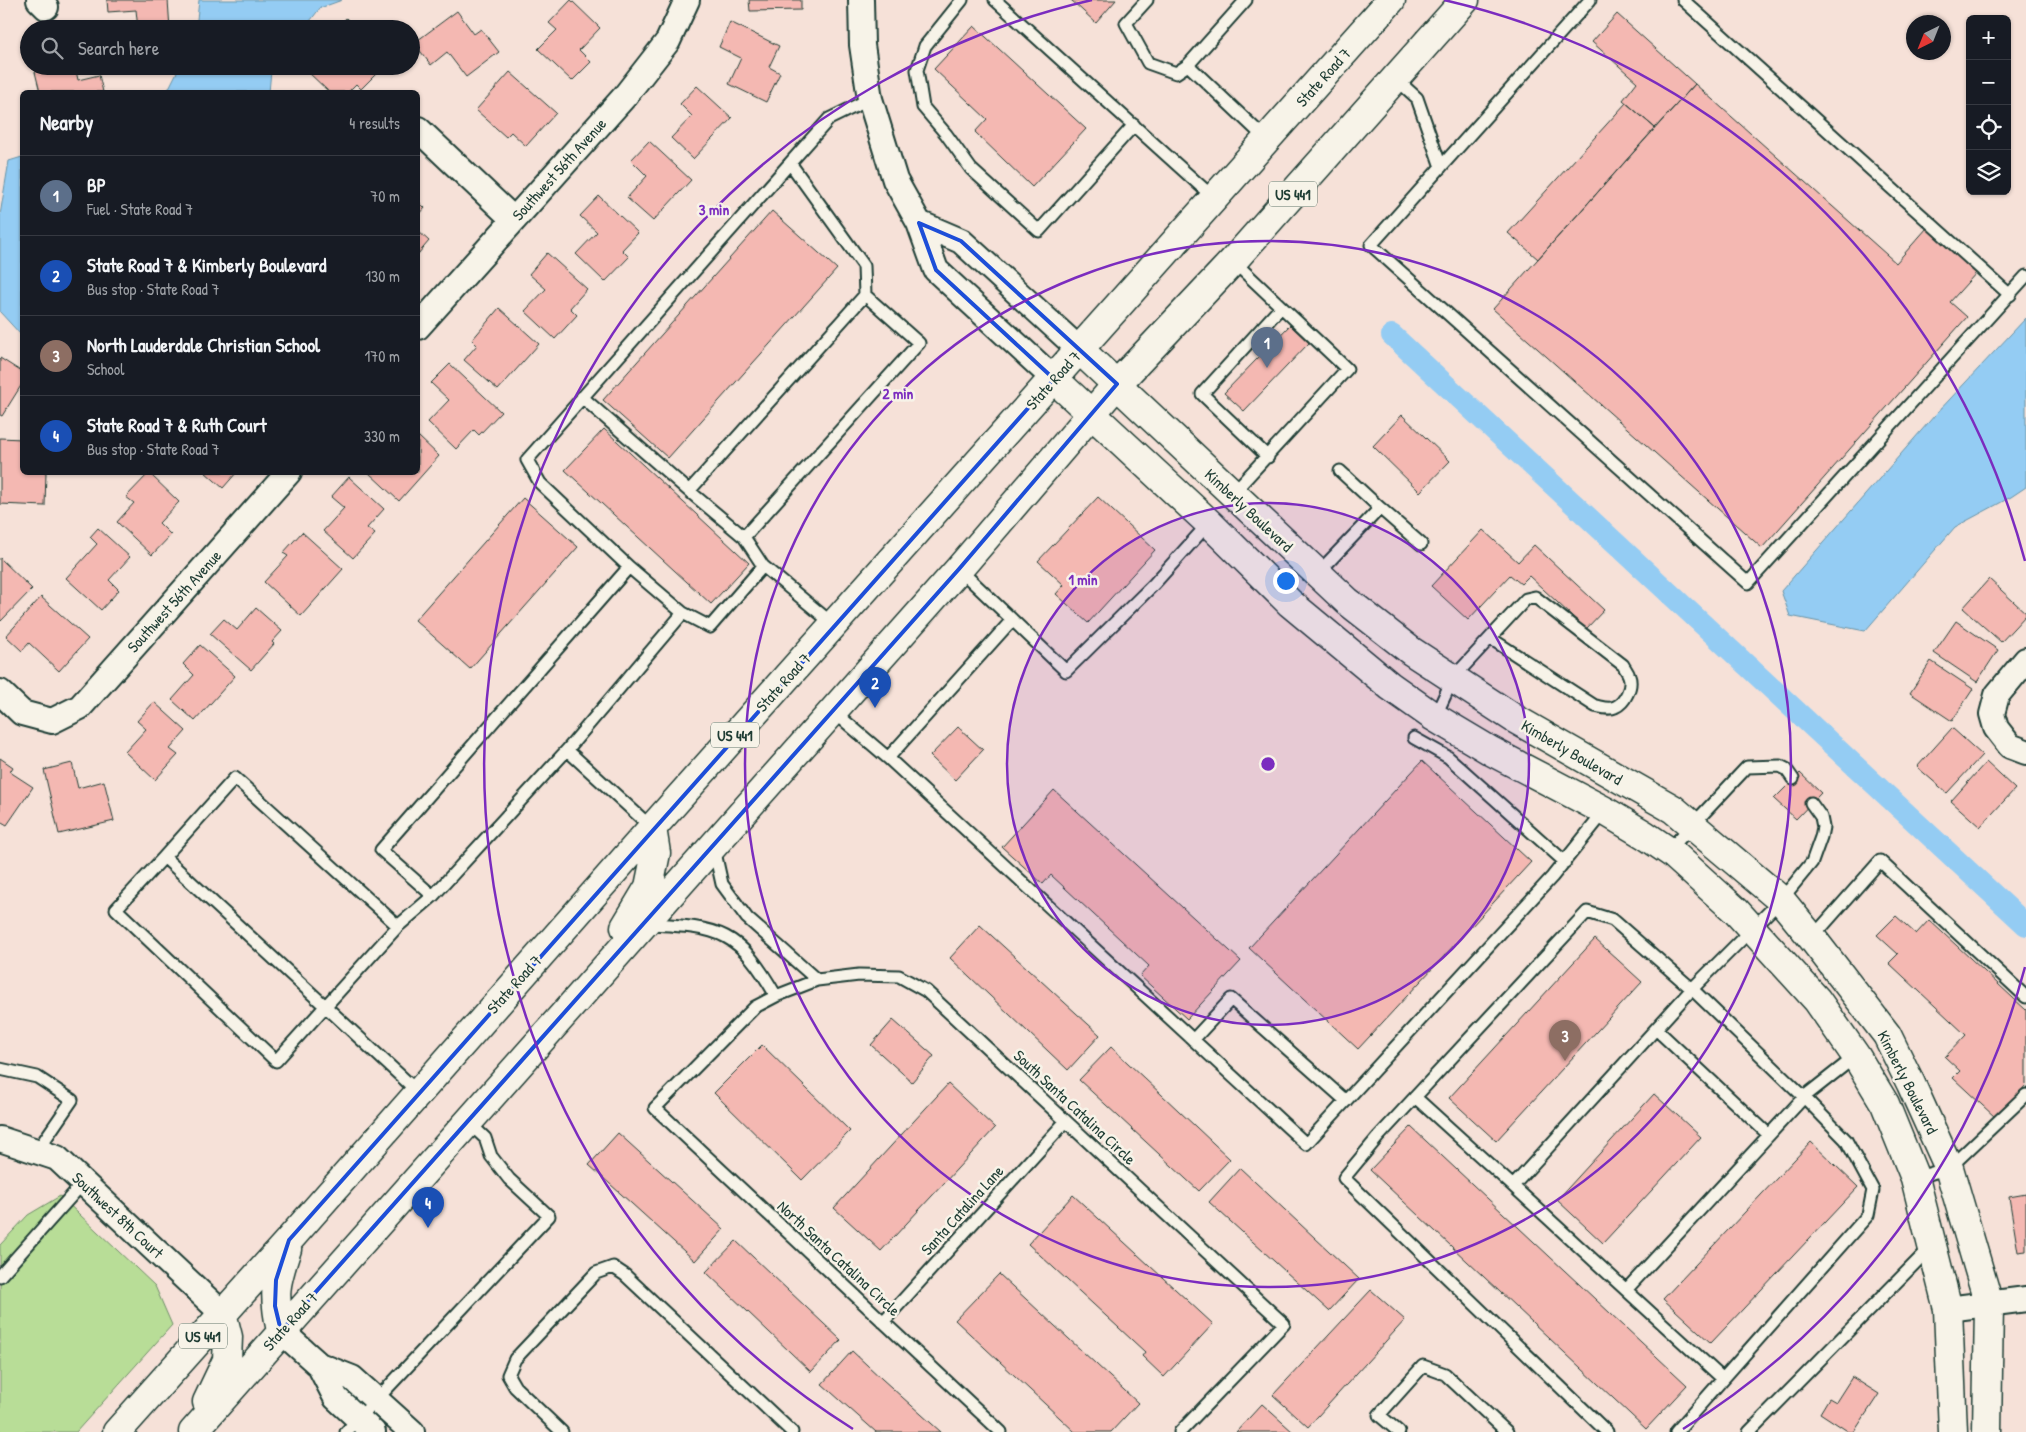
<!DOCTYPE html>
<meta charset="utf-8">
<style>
:root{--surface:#171b24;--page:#20242c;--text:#f1f3f6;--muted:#9ea1a6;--line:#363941;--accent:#c8321e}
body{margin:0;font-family:"Patrick Hand",sans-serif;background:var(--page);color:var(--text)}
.controls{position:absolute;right:15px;top:15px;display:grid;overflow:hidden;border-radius:8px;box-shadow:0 1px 4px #0004}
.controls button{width:45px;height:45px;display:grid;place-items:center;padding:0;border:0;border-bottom:1px solid var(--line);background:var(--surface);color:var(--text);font:25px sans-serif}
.compass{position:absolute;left:1906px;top:15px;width:45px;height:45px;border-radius:50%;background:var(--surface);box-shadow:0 1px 4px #0004;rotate:223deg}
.you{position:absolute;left:1285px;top:580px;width:18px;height:18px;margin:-12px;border:4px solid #fff;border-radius:50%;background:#1a73e8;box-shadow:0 0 0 8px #1a73e833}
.badge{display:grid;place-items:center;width:32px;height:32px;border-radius:50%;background:var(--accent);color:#fff;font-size:16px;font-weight:700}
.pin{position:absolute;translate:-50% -41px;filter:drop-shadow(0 1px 2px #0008)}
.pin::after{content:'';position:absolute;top:26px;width:18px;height:15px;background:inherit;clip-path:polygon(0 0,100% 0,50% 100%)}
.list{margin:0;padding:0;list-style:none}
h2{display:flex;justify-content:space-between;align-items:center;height:65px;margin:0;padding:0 20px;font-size:21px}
h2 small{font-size:16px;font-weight:400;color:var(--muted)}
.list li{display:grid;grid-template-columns:32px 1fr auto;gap:15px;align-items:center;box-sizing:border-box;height:80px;padding:0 20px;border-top:1px solid var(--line)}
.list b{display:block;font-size:19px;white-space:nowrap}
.list p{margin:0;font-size:16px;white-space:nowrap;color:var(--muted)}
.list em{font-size:16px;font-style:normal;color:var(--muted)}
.icon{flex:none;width:28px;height:28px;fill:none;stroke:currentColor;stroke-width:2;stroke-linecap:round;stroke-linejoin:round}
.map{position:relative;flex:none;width:2026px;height:1432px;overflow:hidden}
.search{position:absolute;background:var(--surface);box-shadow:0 1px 4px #0004;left:20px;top:20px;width:400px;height:55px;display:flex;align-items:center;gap:12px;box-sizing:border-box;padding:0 18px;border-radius:28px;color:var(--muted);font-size:19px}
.panel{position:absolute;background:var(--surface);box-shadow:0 1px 4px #0004;left:20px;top:90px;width:400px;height:385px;border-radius:8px}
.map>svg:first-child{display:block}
</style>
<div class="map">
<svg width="2026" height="1432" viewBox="0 0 2026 1432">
<rect width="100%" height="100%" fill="#f6e1d8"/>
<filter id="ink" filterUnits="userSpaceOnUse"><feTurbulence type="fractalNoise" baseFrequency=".02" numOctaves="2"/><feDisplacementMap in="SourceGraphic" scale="10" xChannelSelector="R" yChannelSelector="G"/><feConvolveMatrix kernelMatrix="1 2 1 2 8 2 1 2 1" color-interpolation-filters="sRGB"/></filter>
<g filter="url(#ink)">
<path fill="#b8dd97" stroke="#6c8d66" d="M 60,1196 L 155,1286 L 172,1325 L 76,1432 L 0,1432 L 0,1245 L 28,1215 Z"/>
<path fill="#94ccf3" stroke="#6593a7" d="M 199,0 L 342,0 L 320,8 L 304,29 L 196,29 Z
M 180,66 L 275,66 L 271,71 L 269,92 L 167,92 Z
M 22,157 L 22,336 L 0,312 L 0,215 L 9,161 Z
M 2026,318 L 2026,487 L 2011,497 L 1955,527 L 1865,631 L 1790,616 L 1781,591 L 1935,415 Z"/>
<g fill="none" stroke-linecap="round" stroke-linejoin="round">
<path stroke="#94ccf3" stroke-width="22" d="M 1392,335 L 2026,925"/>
</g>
<path fill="#f4b8b2" stroke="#1f3d34" d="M 107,0 L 168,0 L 170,29 L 138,29 L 136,10 L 108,12 Z
M 571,0 L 600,28 L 579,50 L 591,62 L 572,81 L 538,49 L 557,30 L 549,23 Z
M 749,0 L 801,0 L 801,10 L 750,11 Z
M 1071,0 L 1116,0 L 1096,23 Z
M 457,11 L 474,34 L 481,29 L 499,52 L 466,77 L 447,52 L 431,65 L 414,43 Z
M 1617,14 L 1695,84 L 1655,128 L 1623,100 L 1637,82 L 1592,42 Z
M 346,18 L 357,29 L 335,29 Z
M 730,22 L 779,46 L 769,67 L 780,73 L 766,102 L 729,84 L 741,58 L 719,47 Z
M 974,26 L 1086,129 L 1032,187 L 975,132 L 987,119 L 934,69 Z
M 58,66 L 75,66 L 78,80 L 99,75 L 103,92 L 40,92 L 35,72 Z
M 310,66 L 384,66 L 361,89 L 356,84 L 348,92 L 329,92 L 306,70 Z
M 510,72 L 556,113 L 526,146 L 511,132 L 506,137 L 476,110 Z
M 1695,84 L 1896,263 L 1927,228 L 1977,272 L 1950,302 L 1967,317 L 1762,548 L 1493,309 Z
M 697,86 L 732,118 L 693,159 L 671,138 L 692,116 L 680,104 Z
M 1626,103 L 1655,128 L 1538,259 L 1508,233 Z
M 649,141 L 691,180 L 653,221 L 627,198 L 647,176 L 631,160 Z
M 599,196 L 638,233 L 622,250 L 629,257 L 605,282 L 576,254 L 597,232 L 580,216 Z
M 418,201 L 425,208 L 418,216 Z
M 772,211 L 837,269 L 668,458 L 603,400 Z
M 418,231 L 429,241 L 418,254 Z
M 547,253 L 587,289 L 570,308 L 577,315 L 555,339 L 525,311 L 546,289 L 529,274 Z
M 499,308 L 539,344 L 498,390 L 464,360 L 477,345 L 472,340 Z
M 1290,325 L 1309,343 L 1244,411 L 1224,393 Z
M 0,358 L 22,372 L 22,384 L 2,416 L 0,415 Z
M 450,364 L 501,412 L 479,435 L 474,430 L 456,449 L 428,422 L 449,400 L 431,383 Z
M 1402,415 L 1450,461 L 1420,492 L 1373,446 Z
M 604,429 L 749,563 L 711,604 L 565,470 Z
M 418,436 L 439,456 L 399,501 L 368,472 L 418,472 Z
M 0,438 L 22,439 L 22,472 L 46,472 L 45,506 L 0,504 Z
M 205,472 L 237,472 L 223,488 Z
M 149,473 L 179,502 L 159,523 L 171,535 L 152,555 L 117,522 L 134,503 L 126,497 Z
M 349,477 L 384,509 L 367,528 L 375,534 L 353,558 L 323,531 L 344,508 L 331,497 Z
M 1098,497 L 1155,550 L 1088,623 L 1056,594 L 1064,585 L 1038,561 Z
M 523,498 L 578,547 L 470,669 L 415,620 Z
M 98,528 L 130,557 L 109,580 L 119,590 L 101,610 L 66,578 L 97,544 L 90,537 Z
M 1483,530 L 1518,562 L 1534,545 L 1604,610 L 1586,629 L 1529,576 L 1521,584 L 1510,575 L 1468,620 L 1431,586 Z
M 302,532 L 343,569 L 301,616 L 264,582 L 288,556 L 283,553 Z
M 0,558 L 32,589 L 1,621 L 0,620 Z
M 1989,579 L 2026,613 L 2026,615 L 2001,642 L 1963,608 Z
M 41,597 L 88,639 L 59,671 L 29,643 L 22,651 L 6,636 Z
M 256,608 L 282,631 L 272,642 L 274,644 L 251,670 L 210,634 L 224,619 L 237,630 Z
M 1956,621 L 1998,650 L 1977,682 L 1934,653 Z
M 200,645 L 235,676 L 195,721 L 172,700 L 194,675 L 183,664 Z
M 1931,661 L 1973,689 L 1952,721 L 1910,693 Z
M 154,702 L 186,731 L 170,749 L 178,755 L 155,780 L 125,752 L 146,729 L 137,721 Z
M 958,727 L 983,750 L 955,780 L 930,756 Z
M 1952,728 L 1982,755 L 1947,793 L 1917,767 Z
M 0,758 L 13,767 L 10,772 L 33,787 L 7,825 L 0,821 Z
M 1422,761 L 1531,862 L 1358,1049 L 1249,948 Z
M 1986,762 L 2015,789 L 1980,827 L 1951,801 Z
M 72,763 L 78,788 L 104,781 L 114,821 L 59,834 L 44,770 Z
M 1800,773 L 1821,793 L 1796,819 L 1774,799 Z
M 1054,790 L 1241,961 L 1187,1019 L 1140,976 L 1149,966 L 1051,875 L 1043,884 L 1002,847 Z
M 1896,916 L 1916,934 L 1929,920 L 2026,1010 L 2026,1085 L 1996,1118 L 1953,1078 L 1960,1071 L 1945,1057 L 1966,1035 L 1889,963 L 1898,954 L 1877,935 Z
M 980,925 L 1100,1035 L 1068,1070 L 950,958 Z
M 1595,939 L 1642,982 L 1496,1141 L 1449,1098 Z
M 893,1020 L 934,1056 L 912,1082 L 871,1045 Z
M 762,1045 L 850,1131 L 802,1180 L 714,1093 Z
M 1111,1047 L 1230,1159 L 1199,1191 L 1079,1080 Z
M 948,1084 L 995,1128 L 881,1251 L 834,1208 Z
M 1654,1094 L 1701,1137 L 1603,1243 L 1557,1200 Z
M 1411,1127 L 1687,1385 L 1646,1429 L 1370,1170 Z
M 618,1133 L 724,1229 L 695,1261 L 589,1165 Z
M 1811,1142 L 1858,1187 L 1711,1343 L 1663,1299 Z
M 1240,1168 L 1359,1279 L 1329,1311 L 1209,1202 Z
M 2026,1194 L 2026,1251 L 2018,1252 L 2009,1197 Z
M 1073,1195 L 1213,1324 L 1164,1377 L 1142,1356 L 1145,1352 L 1028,1244 Z
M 736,1241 L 841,1340 L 811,1372 L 706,1272 Z
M 999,1274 L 1138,1403 L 1111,1432 L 1075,1432 L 955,1320 Z
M 1371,1290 L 1405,1320 L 1308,1427 L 1273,1395 Z
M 852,1351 L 882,1379 L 941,1432 L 876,1432 L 822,1384 Z
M 1852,1377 L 1879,1394 L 1854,1432 L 1849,1432 L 1820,1413 L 1829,1398 L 1836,1402 Z
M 1262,1404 L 1293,1432 L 1236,1432 Z"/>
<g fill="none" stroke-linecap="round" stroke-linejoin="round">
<g stroke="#1f3d34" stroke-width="15">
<path id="lane" d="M 962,0 L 925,46 L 917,70 L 923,107 L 946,134 L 971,169 L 1039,231 L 1134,125
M 995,0 L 1215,199
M 1147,0 L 1126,23 L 1148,63 L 1176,73 L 1188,65
M 1246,0 L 1188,65 L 1267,140
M 1590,0 L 1371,245 L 1748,583 L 2026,276
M 1683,0 L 2010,295
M 1395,78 L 1417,98 L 1441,167
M 790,163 L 864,266 L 865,295
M 582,397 L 689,491 L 744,537 L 763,566
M 1268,457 L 1202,394 L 1281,307
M 689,491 L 865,295 L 919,343 L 744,537
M 1232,494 L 1347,369 L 1233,261
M 1380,508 L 1421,544
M 629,567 L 540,483 L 527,460 L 829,119 L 870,99
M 959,569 L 1066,671 L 1154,584 L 1209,523
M 1318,573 L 1380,508 L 1340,471
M 683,613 L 710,627 L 763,566 L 834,625
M 1012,620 L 888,758 L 1306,1144 L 1552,877 L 1605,811
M 833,711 L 888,758
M 1435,717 L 1453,678 L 1526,599 L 1535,597 L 1623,665 C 1625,669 1628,672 1629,676 C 1633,686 1625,703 1615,707 C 1609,710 1601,707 1595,706 L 1490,638
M 1414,738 L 1448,757 L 1565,862
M 567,750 L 433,896 L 381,850 L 629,567 L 683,613 L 567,750 L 652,828
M 714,848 L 722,884 L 747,918 L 817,980
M 1668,851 L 1747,767 L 1780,766 L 1786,769 L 1793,779
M 164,857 L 235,778 L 398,926 L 276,1061 L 116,909 L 164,857 L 418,1092
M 649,924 C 721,927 739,931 776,996
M 398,926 L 433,896
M 1812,938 L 1880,861 L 2026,997
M 1656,1029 L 1769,1135
M 1193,1040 L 1231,999 L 1346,1101
M 0,1069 L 37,1077 L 72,1100 L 37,1151
M 1415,1097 L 1513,1186 L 1692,989 L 1613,920 L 1587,912 L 1378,1137 L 1344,1178 L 1607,1432
M 1915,1178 L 1949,1168 L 2026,1095
M 1513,1186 L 1626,1290 L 1804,1097 L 1692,989 L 1781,900 L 1812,862 L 1821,837 L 1823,827 L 1821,817 L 1811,803
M 0,1276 L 83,1183
M 1626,1290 L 1723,1379
M 883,1322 L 1066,1121
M 346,1432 L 549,1216 L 509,1179 L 491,1156 L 485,1138 L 467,1121
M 562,1432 L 515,1387 L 508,1375 L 515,1359 L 596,1273 L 613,1267 L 625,1275 L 792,1432
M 1001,1432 L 655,1108 L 755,1007 L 776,996 L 817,980 L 859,975 L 899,976 L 926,991 L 1284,1324 L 1180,1432
M 1399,1432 L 1379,1415 L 1423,1366 L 1445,1374 L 1507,1432
M 1676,1432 L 1868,1215 L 1873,1190 L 1846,1140 L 1804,1097 L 1856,1056
M 1749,1432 L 1931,1247"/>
</g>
<g stroke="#1f3d34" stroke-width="28">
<path id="street" d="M 39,0 L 46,7
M 861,0 L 862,45 L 870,99 L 895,180 L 919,223 L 936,270 L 1054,379
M 418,129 L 513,219
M 919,223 L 961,241 L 1080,350
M 418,327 L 625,96 L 668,41 L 687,0
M 2026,660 L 1997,695 L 1992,714 L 1996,728 L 2010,746 L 2026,752
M 0,692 L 22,713 L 52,721 L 80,707 L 289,472
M 0,1139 L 57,1158 L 222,1313
M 1948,1309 L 2026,1299
M 281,1331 L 319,1365 L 352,1378 L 412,1432
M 319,1365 L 336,1398 L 373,1432"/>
</g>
<g stroke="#1f3d34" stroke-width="31">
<path id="secondary" d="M 1080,350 L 1347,601 L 1411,651 L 1515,719 L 1673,809 L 1781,900 L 1812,938 L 1887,1035 L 1911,1084 L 1949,1168 L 1989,1304 L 1987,1432
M 1054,379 L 1209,523 L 1290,603 L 1390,686 L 1434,717 L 1491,751 L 1605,811 L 1645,835 L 1673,854 L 1736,911 L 1817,1000 L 1856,1056 L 1885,1104 L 1915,1178 L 1948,1309 L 1953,1432"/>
</g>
<g stroke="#1f3d34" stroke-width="31">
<path id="primary" d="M 625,927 L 649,887 L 656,853 L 652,828
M 281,1331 C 273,1294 275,1284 287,1249
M 207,1402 L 227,1360 L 228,1337 L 222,1313
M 117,1432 L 289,1240 L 652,828 L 1391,0
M 193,1432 L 959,569 L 1117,384 L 1233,261 L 1465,0"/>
</g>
<use href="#lane" stroke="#f7f3e8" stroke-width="11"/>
<use href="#street" stroke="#f7f3e8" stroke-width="24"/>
<use href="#secondary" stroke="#f7f3e8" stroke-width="28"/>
<use href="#primary" stroke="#f7f3e8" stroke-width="28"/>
</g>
</g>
<path fill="none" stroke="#1d4ed8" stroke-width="4" stroke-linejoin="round" d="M 919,223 L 961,241 L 1117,384 L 959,569 L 281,1331 L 275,1306 L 276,1280 L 289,1240 L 1054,379 L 936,270 Z"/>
<circle cx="1268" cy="764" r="261" fill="#7b2cbf" fill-opacity=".12"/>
<g fill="none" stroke="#7b2cbf" stroke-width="2.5">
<circle cx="1268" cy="764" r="261"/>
<circle cx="1268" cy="764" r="523"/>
<path d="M2025 967A784 784 0 0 1 1683 1429M853 1429A784 784 0 0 1 1092 0M1444 0A784 784 0 0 1 2025 561"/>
</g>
<g text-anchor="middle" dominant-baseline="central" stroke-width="5" stroke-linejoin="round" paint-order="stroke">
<g fill="#f7f3e8" stroke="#60746a" stroke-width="1">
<rect x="1269" y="181.5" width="48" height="25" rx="4"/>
<rect x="711" y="722.5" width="48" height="25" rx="4"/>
<rect x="179" y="1323.5" width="48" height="25" rx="4"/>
</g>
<g font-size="15" font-weight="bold" fill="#1f3d34">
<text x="1293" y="194">US 441</text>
<text x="735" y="735">US 441</text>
<text x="203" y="1336">US 441</text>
</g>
<g font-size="16" fill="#1f3d34" stroke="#f7f3e8">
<text transform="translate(1323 77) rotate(-48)">State Road 7</text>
<text transform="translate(559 169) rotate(-48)">Southwest 56th Avenue</text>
<text transform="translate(1053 380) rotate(-48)">State Road 7</text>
<text transform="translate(1249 510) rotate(43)">Kimberly Boulevard</text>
<text transform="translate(174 601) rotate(-48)">Southwest 56th Avenue</text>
<text transform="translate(783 682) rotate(-48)">State Road 7</text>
<text transform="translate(1572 752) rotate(30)">Kimberly Boulevard</text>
<text transform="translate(514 984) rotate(-48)">State Road 7</text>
<text transform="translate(1908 1082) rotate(63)">Kimberly Boulevard</text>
<text transform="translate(1075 1107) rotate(43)">South Santa Catalina Circle</text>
<text transform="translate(962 1210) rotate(-48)">Santa Catalina Lane</text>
<text transform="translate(118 1215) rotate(43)">Southwest 8th Court</text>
<text transform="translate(839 1258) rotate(43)">North Santa Catalina Circle</text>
<text transform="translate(290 1321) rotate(-48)">State Road 7</text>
</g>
</g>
<circle cx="1268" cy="764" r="8" fill="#7b2cbf" stroke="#f7f3e8" stroke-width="2.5"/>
<g font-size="15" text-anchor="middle" font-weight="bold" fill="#7b2cbf" stroke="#f7f3e8" stroke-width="5" stroke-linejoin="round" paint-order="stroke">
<text x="714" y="215">3 min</text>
<text x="898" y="399">2 min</text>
<text x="1083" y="585">1 min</text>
</g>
</svg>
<div class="controls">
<button>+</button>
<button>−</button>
<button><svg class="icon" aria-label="locate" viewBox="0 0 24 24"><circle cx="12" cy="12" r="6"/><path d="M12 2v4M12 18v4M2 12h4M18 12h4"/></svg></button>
<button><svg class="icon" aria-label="layers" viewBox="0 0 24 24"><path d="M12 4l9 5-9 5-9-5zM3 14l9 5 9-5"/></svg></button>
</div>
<svg class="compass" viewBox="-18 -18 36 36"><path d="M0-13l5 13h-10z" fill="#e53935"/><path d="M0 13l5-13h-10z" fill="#9ea1a6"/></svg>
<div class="you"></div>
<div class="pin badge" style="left:1267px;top:368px;background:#5c6f8a">1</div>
<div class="pin badge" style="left:875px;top:708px;background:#1a4fb4">2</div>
<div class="pin badge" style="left:1565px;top:1061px;background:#8d6e63">3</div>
<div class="pin badge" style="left:428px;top:1228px;background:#1a4fb4">4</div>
<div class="search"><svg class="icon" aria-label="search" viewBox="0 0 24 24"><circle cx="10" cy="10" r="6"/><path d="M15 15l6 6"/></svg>Search here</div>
<section class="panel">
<h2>Nearby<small>4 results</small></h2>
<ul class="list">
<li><span class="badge" style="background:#5c6f8a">1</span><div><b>BP</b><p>Fuel · State Road 7</p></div><em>70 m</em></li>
<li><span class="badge" style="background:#1a4fb4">2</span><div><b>State Road 7 &amp; Kimberly Boulevard</b><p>Bus stop · State Road 7</p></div><em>130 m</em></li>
<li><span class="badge" style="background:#8d6e63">3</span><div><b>North Lauderdale Christian School</b><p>School</p></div><em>170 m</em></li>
<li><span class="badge" style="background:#1a4fb4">4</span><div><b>State Road 7 &amp; Ruth Court</b><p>Bus stop · State Road 7</p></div><em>330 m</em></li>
</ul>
</section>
</div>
